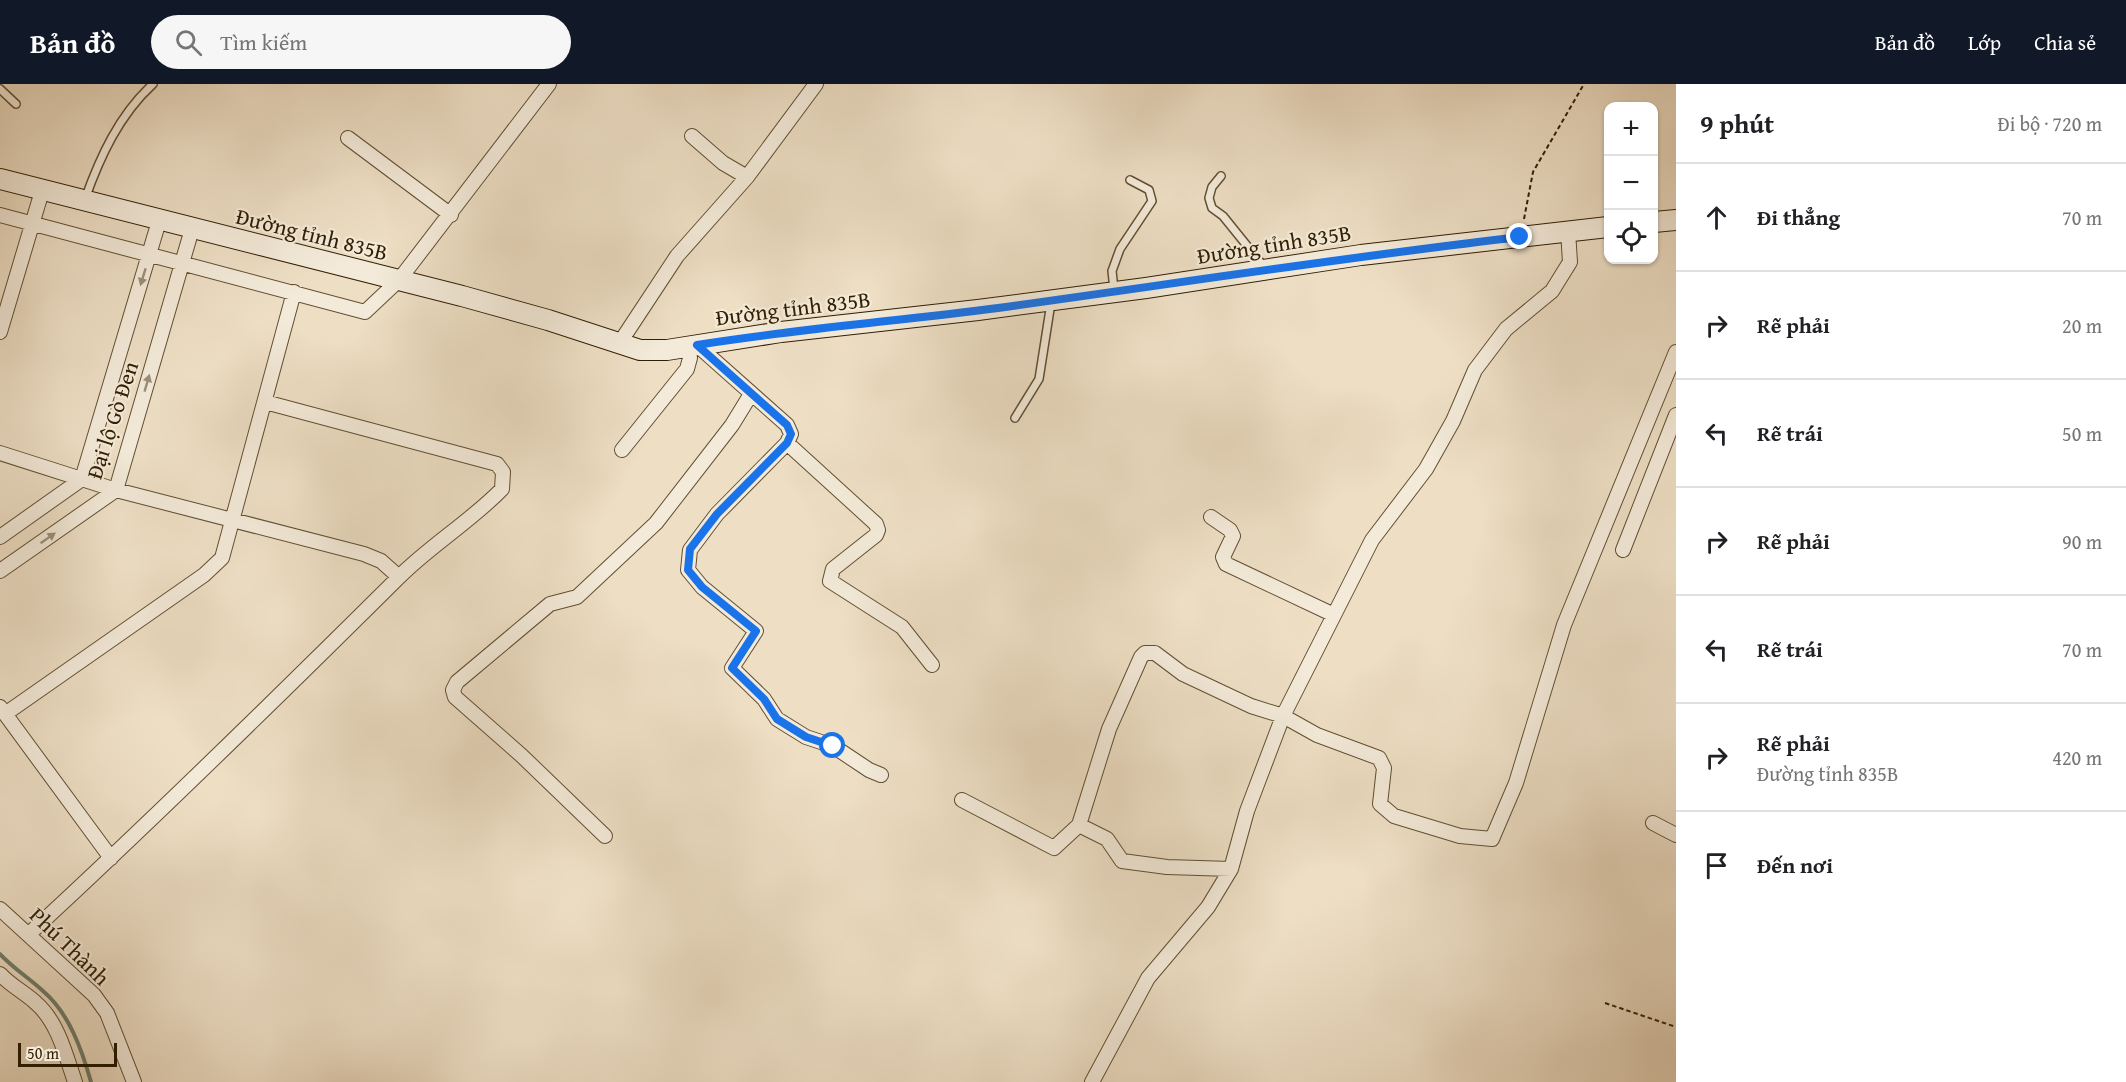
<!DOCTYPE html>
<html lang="vi">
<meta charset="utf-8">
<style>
:root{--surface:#fff;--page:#f6f6f6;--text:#202124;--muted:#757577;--line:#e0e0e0;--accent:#111827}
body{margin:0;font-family:"Gentium Book Plus",serif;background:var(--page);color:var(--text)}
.controls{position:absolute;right:18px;top:18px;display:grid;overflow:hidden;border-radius:12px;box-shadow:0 2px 4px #0004}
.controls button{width:54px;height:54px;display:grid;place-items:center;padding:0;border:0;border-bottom:2px solid var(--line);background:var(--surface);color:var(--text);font:30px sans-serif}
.scale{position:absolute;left:18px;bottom:15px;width:99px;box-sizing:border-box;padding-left:6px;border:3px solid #321f02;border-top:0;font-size:16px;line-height:21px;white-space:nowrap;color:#321f02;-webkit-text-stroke:4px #f3ead9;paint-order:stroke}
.stop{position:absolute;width:18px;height:18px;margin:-14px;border:4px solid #1a73e8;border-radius:50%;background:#fff}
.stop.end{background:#1a73e8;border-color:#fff;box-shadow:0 2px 6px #0008}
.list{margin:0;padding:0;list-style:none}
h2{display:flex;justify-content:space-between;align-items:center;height:78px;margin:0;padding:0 24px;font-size:26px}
h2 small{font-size:20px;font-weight:400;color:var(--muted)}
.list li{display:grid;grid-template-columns:39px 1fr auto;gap:18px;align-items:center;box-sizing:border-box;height:108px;padding:0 24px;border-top:2px solid var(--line)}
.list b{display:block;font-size:22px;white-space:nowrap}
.list p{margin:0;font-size:20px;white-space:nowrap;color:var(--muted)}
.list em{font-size:20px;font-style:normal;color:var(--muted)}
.icon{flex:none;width:33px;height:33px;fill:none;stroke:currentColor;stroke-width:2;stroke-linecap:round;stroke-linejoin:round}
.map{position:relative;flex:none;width:1676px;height:998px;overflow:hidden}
header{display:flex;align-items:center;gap:36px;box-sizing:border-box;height:84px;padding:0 30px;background:var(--accent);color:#fff}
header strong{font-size:28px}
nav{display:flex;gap:33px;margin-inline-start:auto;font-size:21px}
.search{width:420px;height:54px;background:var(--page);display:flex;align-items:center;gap:15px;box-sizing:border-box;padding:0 21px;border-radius:33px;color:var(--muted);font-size:22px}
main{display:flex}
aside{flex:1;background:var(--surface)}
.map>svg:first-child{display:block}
</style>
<header>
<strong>Bản đồ</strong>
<div class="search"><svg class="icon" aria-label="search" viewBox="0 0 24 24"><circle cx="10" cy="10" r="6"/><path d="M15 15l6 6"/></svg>Tìm kiếm</div>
<nav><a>Bản đồ</a><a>Lớp</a><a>Chia sẻ</a></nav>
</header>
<main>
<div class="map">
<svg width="1676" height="998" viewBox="0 0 1676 998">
<rect width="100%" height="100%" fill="#eddec4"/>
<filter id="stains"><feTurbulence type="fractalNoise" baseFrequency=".00333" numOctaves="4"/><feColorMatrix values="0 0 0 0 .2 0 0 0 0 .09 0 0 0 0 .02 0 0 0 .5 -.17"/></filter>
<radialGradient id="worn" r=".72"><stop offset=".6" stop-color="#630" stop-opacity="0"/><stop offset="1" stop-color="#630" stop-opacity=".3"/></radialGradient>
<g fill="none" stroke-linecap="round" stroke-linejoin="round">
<path stroke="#707d6b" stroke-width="4" d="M 0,870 C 13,884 29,894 43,907 C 69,929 82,966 91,998"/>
<g stroke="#614f32" stroke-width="10">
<path id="lane" d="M 0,5 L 16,20
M 1221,92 L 1212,103 L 1209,114 L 1212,124 L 1223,132 L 1265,184
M 85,115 C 100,73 119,31 153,0
M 1114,205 L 1112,187 L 1120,165 L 1152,117 L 1149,106 L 1130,96
M 1015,334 L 1039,295 L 1051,219"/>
</g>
<g stroke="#614f32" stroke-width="16">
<path id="street" d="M 692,52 L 723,79 L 747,93
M 348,54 L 451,131
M 0,131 L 365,228 L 399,196 L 549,0
M 0,248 L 42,107
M 619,260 L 677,172 L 747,93 L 816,0
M 697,261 L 787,341 L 791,350 L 787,359 L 717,430 L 690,466 L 688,486 L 702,503 L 756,547 L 732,584 L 764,615 L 777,635 L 806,653 L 833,662 L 869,686 L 881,691
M 787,359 L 876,440 L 878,446 L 876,451 L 833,485 L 830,497 L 902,543 L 932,581
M 622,366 L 687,285 L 690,274 L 686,263
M 0,369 L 116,406 L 364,470 L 381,477 L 399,493
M 1211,433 L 1230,446 L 1233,452 L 1223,473 L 1226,480 L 1332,530
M 0,453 L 82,395 L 159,137
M 1623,466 L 1676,331
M 0,487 L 116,406 L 192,145
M 0,623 L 111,774
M 5,630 L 204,491 L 222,474 L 294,208
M 962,716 L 1054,764 L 1079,741 L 1107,755 L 1122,777 L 1167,783 L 1231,785
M 1653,739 L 1676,751
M 1079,741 L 1109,645 L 1141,573 L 1145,569 L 1155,569 L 1183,590 L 1251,622 L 1283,632 L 1317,651 L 1379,674 L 1384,684 L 1380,720 L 1394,732 L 1460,752 L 1492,755 L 1516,699 L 1564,541 L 1676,268
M 605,752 L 522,672 L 455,613 L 453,606 L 457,598 L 550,520 L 577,513 L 656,439 L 732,341 L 751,310
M 0,825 L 94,911 L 107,929 L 134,998
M 29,850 C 155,734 277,614 399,493 C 431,461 471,437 502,405 L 503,388 L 497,380 L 265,318
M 0,890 C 11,902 24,908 36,919 C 58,938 66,972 75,998
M 1092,998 L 1148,894 L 1208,823 L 1231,785 L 1247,727 L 1283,632 L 1372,456 L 1426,385 L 1453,337 L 1475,286 L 1506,245 L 1552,207 L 1570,178 L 1568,147"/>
</g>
<g stroke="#321f02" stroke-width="22">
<path id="secondary" d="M 0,95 L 462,212 L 548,236 L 640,266 L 667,266 L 781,248 L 978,226 L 1146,204 L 1361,171 L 1608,143
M 1654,138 L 1676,136"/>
</g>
<path stroke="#321f02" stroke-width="2" stroke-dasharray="4.5 3" stroke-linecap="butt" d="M 1524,135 L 1533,88 L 1584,0
M 1605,919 L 1676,943"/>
<use href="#lane" stroke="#f3ead9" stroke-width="7"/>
<use href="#street" stroke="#f3ead9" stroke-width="14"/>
<use href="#secondary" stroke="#f3ead9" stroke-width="20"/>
</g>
<defs><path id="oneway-solid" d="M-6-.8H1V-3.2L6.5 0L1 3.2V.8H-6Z" transform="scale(1.5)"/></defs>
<g fill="#9c8f78">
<use href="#oneway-solid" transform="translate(143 193) rotate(107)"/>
<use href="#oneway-solid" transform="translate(147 299) rotate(-74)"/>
<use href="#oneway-solid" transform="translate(48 454) rotate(-35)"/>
</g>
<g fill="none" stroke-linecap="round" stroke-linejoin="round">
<path stroke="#1a73e8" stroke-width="8" d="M 833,662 L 806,653 L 777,635 L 764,615 L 732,584 L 756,547 L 702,503 L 688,486 L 690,465 L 717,430 L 787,359 L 791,350 L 787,341 L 697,261 C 797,245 898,237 998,224 C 1172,200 1346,173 1520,153"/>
</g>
<g text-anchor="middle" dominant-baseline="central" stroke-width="4.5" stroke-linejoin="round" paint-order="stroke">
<g font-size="22" fill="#321f02" stroke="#f3ead9">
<text transform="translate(312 150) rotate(14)">Đường tỉnh 835B</text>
<text transform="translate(1274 160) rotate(-9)">Đường tỉnh 835B</text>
<text transform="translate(793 224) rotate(-7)">Đường tỉnh 835B</text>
<text transform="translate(112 336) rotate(-72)">Đại lộ Gò Đen</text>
<text transform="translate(70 862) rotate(44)">Phú Thành</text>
</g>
</g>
<rect width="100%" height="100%" filter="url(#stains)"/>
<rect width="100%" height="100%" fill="url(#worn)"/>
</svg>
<div class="controls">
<button>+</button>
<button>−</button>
<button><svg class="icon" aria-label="locate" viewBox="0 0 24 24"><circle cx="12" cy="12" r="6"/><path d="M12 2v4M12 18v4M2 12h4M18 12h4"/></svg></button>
</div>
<div class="scale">50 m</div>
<div class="stop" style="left:833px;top:662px"></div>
<div class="stop end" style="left:1520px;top:153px"></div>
</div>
<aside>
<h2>9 phút<small>Đi bộ · 720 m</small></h2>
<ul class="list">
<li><svg class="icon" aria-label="ahead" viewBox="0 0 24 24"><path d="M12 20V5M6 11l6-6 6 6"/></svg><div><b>Đi thẳng</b></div><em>70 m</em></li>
<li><svg class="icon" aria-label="right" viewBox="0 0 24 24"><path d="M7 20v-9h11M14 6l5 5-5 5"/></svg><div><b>Rẽ phải</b></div><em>20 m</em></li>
<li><svg class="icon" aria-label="left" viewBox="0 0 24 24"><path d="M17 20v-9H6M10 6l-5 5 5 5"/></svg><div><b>Rẽ trái</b></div><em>50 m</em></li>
<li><svg class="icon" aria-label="right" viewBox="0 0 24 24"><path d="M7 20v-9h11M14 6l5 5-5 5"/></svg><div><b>Rẽ phải</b></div><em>90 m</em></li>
<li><svg class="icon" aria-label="left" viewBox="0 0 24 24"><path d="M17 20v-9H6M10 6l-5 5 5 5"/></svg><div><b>Rẽ trái</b></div><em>70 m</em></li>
<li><svg class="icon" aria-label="right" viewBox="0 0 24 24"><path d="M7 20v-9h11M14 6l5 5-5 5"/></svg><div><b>Rẽ phải</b><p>Đường tỉnh 835B</p></div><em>420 m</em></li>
<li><svg class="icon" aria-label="arrive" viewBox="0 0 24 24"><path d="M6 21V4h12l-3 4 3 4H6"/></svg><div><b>Đến nơi</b></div></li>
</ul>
</aside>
</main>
